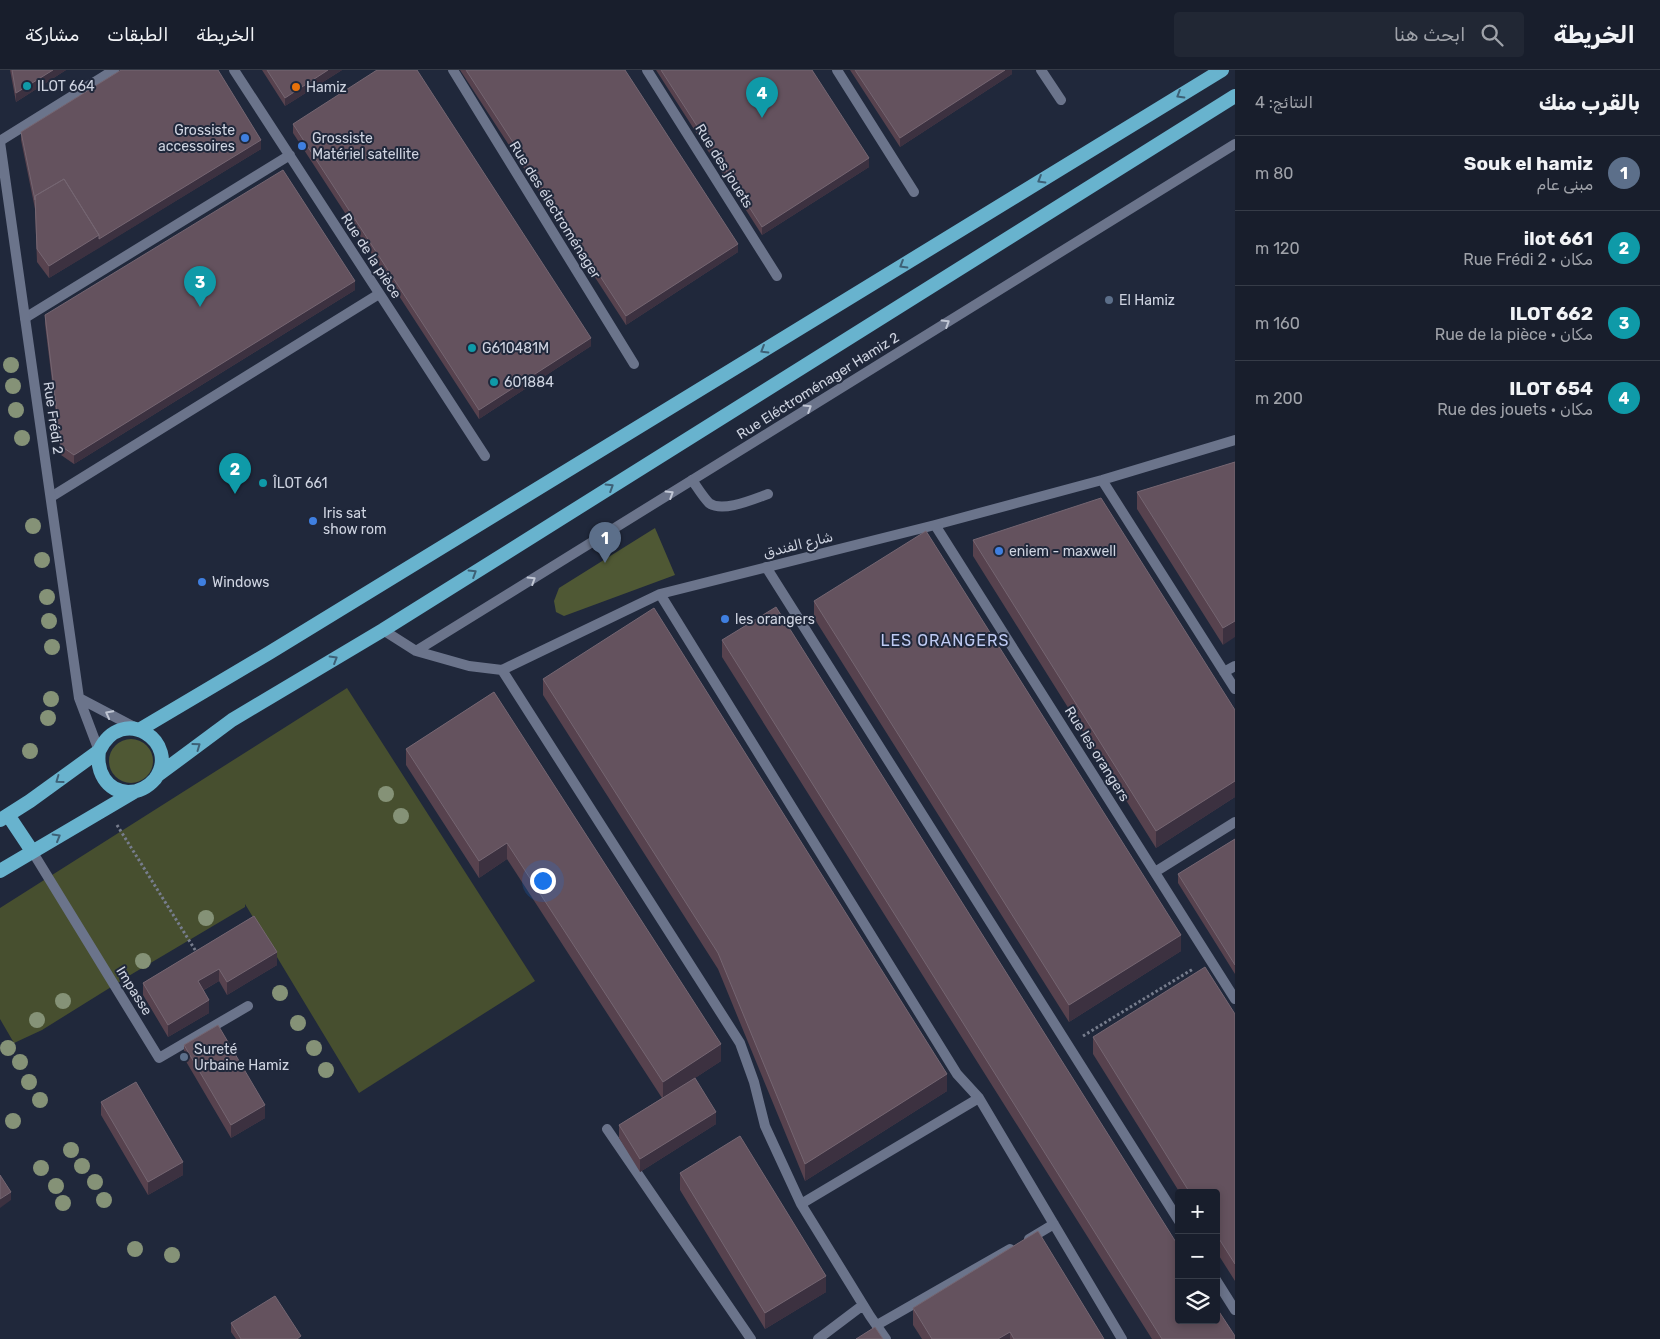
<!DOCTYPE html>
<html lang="ar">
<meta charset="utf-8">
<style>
:root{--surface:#181e2c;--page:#212734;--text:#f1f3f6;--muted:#9fa2a9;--line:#363c48;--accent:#2563eb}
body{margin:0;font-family:Rubik,Vazirmatn,sans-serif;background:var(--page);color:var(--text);direction:rtl}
.controls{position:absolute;right:15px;bottom:15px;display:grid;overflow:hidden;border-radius:5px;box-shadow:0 2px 8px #0003}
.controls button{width:45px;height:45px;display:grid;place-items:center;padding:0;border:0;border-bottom:1px solid var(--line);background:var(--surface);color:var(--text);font:25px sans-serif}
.you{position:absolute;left:542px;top:810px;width:18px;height:18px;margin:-12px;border:4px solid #fff;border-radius:50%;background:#1a73e8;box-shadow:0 0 0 8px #1a73e833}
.badge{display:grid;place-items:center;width:32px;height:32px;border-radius:50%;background:var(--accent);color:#fff;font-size:16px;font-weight:700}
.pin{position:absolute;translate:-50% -41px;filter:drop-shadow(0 1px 2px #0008)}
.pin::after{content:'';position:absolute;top:26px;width:18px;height:15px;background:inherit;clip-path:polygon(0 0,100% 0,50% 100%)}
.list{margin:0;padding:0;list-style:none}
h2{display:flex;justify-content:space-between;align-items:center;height:65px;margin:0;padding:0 20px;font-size:21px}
h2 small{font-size:16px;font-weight:400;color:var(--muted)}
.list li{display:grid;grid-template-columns:32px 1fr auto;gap:15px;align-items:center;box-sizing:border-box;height:75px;padding:0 20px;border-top:1px solid var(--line)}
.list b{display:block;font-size:19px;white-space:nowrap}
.list p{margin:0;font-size:16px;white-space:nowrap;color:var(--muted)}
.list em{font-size:16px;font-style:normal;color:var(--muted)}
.icon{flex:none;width:28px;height:28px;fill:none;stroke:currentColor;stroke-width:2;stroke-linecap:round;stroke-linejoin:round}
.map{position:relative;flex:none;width:1235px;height:1269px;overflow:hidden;direction:ltr}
header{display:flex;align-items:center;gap:30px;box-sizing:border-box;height:70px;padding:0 25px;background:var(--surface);border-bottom:1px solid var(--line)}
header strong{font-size:24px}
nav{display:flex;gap:28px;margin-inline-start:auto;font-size:18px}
.search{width:350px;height:45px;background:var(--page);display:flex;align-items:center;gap:12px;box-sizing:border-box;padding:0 18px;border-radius:5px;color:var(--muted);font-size:19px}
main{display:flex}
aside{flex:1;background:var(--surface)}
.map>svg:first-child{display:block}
</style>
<header>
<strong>الخريطة</strong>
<div class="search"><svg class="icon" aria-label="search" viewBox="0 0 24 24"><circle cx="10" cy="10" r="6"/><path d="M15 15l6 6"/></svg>ابحث هنا</div>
<nav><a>الخريطة</a><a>الطبقات</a><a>مشاركة</a></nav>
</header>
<main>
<aside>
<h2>بالقرب منك<small>النتائج: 4</small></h2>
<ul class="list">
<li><span class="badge" style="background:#5c6f8a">1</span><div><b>Souk el hamiz</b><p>مبنى عام</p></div><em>80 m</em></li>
<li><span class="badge" style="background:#0f9aa8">2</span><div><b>ilot 661</b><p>مكان · Rue Frédi 2</p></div><em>120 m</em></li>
<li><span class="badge" style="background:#0f9aa8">3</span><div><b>ILOT 662</b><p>مكان · Rue de la pièce</p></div><em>160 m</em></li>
<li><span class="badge" style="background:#0f9aa8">4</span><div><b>ILOT 654</b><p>مكان · Rue des jouets</p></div><em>200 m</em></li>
</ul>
</aside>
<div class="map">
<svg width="1235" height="1269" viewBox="0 0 1235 1269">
<rect width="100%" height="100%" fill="#20283b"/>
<path fill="#474f2f" d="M 347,618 L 535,911 L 359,1023 L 245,834 L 245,837 L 132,904 L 42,960 L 14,973 L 0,949 L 0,838 Z"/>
<path fill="#4f5834" d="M 655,458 L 675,505 L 564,546 L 556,542 L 554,531 L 559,518 Z
M109 691a22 22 0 1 1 44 0a22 22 0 1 1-44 0Z"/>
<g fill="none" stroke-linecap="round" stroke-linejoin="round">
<path stroke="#777d8d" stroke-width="3" stroke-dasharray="2.5 2.5" stroke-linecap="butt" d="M 117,755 L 197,883
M 1083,966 L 1193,899"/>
<path stroke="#6b748b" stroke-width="10" d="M 692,410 C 697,417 703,427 709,433 C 722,443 754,429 768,424"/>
<path stroke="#6b748b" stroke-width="10" d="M 234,0 L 485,386
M 453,0 L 634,294
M 647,0 L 777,206
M 837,0 L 914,122
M 1041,0 L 1061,30
M 0,71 L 114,0
M 25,248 L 290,85
M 1102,410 L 1235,619
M 51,427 L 379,224
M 935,455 L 1235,929
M 766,497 L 1179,1151
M 660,524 L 957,1004 L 979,1028 L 1122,1269
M 383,560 L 416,581 L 469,596 L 502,600 L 660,524 L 935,455 L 1102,410 L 1235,370
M 416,581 L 1235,74
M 502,600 L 740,973 L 754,1012 L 765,1056 L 801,1134 L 870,1246 L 886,1269
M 1224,602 L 1235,596
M 32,781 L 159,988 L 248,936
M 1155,802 L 1235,752
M 607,1059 L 751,1269
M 801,1134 L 979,1028
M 1029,1169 L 1054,1154
M 1216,1210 L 1235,1240
M 877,1255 L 1010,1179
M 818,1269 L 863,1235"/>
<path stroke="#6b748b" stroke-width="10" d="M 0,72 L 79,628 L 99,681
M 79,628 L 136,658"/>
<path stroke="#68b3ce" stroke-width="14" d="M 139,660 L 269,583 L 1222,0
M 158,705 L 232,650 L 383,560 L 1235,26
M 8,745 L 32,781
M 0,750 L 30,731 L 99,681 C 122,632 182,673 155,709 C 148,717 139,722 128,722 C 106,721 96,701 99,681
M 0,801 L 134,722"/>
</g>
<g fill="#859277">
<circle cx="11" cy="295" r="8"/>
<circle cx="13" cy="316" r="8"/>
<circle cx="16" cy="340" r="8"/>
<circle cx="22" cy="368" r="8"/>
<circle cx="33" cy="456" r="8"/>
<circle cx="42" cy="490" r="8"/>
<circle cx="47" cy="527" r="8"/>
<circle cx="49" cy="551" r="8"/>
<circle cx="52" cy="577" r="8"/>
<circle cx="51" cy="629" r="8"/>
<circle cx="48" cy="648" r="8"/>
<circle cx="30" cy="681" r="8"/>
<circle cx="386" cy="724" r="8"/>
<circle cx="401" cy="746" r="8"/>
<circle cx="206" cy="848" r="8"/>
<circle cx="143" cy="891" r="8"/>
<circle cx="280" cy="923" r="8"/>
<circle cx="63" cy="931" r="8"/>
<circle cx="37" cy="950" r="8"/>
<circle cx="298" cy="953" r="8"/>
<circle cx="8" cy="978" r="8"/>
<circle cx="314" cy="978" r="8"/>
<circle cx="20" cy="992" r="8"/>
<circle cx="326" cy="1000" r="8"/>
<circle cx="29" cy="1012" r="8"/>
<circle cx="40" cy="1030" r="8"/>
<circle cx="13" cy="1051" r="8"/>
<circle cx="71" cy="1080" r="8"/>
<circle cx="82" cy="1096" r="8"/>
<circle cx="41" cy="1098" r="8"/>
<circle cx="95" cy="1112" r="8"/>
<circle cx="56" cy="1116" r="8"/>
<circle cx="104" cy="1130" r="8"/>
<circle cx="63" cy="1133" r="8"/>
<circle cx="135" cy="1179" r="8"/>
<circle cx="172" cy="1185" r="8"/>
</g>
<path fill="#57424e" d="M 10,0 L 66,0 L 16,32 Z
M 262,0 L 342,0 L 285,36 Z
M 460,0 L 625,0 L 738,182 L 626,255 Z
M 656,0 L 812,0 L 869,97 L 762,165 Z
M 850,0 L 1012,0 L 1012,4 L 900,77 Z
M 293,54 L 591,276 L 479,349 L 293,63 Z
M 21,62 L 261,79 L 49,208 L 37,192 L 35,139 L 21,70 Z
M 355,220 L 74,394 L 61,385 L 45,254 L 45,245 Z
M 1235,392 L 1223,575 L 1137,439 L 1137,422 Z
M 973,470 L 1235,640 L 1235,727 L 1156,778 L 973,486 Z
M 814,531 L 1181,881 L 1069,952 L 814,548 Z
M 722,570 L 1235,1269 L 1152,1269 L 722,587 Z
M 543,609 L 947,1021 L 805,1111 L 718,899 L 543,625 Z
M 494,622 L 721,991 L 695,1008 L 716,1054 L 640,1102 L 619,1068 L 619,1055 L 662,1028 L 507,789 L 479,808 L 406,695 L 406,679 Z
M 1235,769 L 1235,904 L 1178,813 L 1178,804 Z
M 254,846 L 277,895 L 227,925 L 219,911 L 204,920 L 209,943 L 168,967 L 143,925 L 143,913 Z
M 1235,944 L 1235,1211 L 1216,1181 L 1216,1123 L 1180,1123 L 1093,984 L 1093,967 Z
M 184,975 L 265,1048 L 231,1068 L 184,988 Z
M 101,1032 L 183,1105 L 148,1125 L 101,1045 Z
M 680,1103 L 826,1222 L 765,1259 L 680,1120 Z
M 913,1238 L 1104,1269 L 922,1269 L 913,1255 Z
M 231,1253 L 301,1269 L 236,1269 L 231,1262 Z"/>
<path fill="#3c3140" d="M 53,0 L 66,0 L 16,32 L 16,23 Z
M 328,0 L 342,0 L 285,36 L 285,28 Z
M 1005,0 L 1012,0 L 1012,4 L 900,77 L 900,68 Z
M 261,70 L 261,79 L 99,178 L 99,169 Z
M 869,88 L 869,97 L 762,165 L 762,157 Z
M 99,165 L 99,178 L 49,208 L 49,196 Z
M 738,174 L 738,182 L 626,255 L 626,246 Z
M 355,211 L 355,220 L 74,394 L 74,385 Z
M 591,268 L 591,276 L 479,349 L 479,340 Z
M 1235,551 L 1235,567 L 1223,575 L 1223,558 Z
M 1235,711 L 1235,727 L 1156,778 L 1156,761 Z
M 507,773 L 507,789 L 479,808 L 479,791 Z
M 1181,865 L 1181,881 L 1069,952 L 1069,935 Z
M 277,882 L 277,895 L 227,925 L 227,912 Z
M 219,899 L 219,911 L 198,923 L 198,911 Z
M 209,930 L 209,943 L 168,967 L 168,955 Z
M 721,974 L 721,991 L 663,1029 L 663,1012 Z
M 947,1004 L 947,1021 L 805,1111 L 805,1094 Z
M 265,1035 L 265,1048 L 231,1068 L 231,1055 Z
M 716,1042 L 716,1054 L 640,1102 L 640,1089 Z
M 183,1092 L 183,1105 L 148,1125 L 148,1112 Z
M 11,1122 L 11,1130 L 0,1138 L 0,1129 Z
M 826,1206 L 826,1222 L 765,1259 L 765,1243 Z
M 1010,1262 L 1010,1269 L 998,1269 Z"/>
<path fill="#64525e" stroke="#756672" d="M 12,0 L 53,0 L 16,23 Z
M 121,0 L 218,0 L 261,70 L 99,169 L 99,165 L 64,109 L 35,126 L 35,130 L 21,62 Z
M 267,0 L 328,0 L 285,28 Z
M 377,0 L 417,0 L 591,268 L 479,340 L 293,54 Z
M 466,0 L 625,0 L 738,174 L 626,246 Z
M 661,0 L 812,0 L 869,88 L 762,157 Z
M 855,0 L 1005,0 L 900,68 Z
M 283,100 L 355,211 L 74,385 L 61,376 L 45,245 Z
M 64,109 L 99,165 L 49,196 L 37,179 L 35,126 Z
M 1235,392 L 1235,551 L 1223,558 L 1137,422 Z
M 1101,428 L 1235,640 L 1235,711 L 1156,761 L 973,470 Z
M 926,461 L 1181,865 L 1069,935 L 814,531 Z
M 776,537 L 1179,1177 L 1179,1250 L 1216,1250 L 1216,1237 L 1235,1266 L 1235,1269 L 1162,1269 L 722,570 Z
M 654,538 L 947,1004 L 805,1094 L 718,883 L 543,609 Z
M 494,622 L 721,974 L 663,1012 L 507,773 L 479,791 L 406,679 Z
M 1235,769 L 1235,895 L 1178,804 Z
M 254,846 L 277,882 L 227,912 L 219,899 L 198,911 L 209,930 L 168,955 L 143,913 Z
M 1205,897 L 1235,944 L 1235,1194 L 1216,1164 L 1216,1123 L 1190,1123 L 1093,967 Z
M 218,955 L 265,1035 L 231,1055 L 184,975 Z
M 695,1008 L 716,1042 L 640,1089 L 619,1055 Z
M 136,1012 L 183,1092 L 148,1112 L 101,1032 Z
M 740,1066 L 826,1206 L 765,1243 L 680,1103 Z
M 0,1105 L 11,1122 L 0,1129 Z
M 1038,1161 L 1104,1269 L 1014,1269 L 1010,1262 L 998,1269 L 932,1269 L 913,1238 Z
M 275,1226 L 301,1266 L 297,1269 L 241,1269 L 231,1253 Z
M 875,1257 L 883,1269 L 856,1269 Z"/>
<defs><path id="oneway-chevron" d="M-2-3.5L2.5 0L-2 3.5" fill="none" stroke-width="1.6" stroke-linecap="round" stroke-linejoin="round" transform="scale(1.25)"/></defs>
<g stroke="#3d6076">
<use href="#oneway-chevron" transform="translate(1180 25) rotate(149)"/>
<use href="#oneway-chevron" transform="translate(1041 110) rotate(149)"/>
<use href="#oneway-chevron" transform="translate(903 195) rotate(149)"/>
<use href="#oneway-chevron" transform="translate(764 280) rotate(149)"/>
<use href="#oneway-chevron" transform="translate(610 417) rotate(-32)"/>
<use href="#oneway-chevron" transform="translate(473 503) rotate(-32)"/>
<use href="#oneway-chevron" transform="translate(334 589) rotate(-31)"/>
<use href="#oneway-chevron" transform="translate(197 676) rotate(-36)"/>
<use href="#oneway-chevron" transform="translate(59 710) rotate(144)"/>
<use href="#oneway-chevron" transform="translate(57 767) rotate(-30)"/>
</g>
<g stroke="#c0c6d4">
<use href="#oneway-chevron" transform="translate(946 253) rotate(-32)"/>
<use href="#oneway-chevron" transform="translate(808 338) rotate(-32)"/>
<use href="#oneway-chevron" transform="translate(670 424) rotate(-32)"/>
<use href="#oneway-chevron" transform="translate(532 510) rotate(-32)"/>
<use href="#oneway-chevron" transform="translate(109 644) rotate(-152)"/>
</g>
<g fill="#0f9aa8" stroke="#20283b" stroke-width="2">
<circle cx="27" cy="16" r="5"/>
<circle cx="472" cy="278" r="5"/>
<circle cx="494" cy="312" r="5"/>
<circle cx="263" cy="413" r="5"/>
</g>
<circle fill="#e8710a" stroke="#20283b" stroke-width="2" cx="296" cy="17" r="5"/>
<g fill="#3f7fe0" stroke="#20283b" stroke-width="2">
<circle cx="245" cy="68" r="5"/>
<circle cx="302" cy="76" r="5"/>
<circle cx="313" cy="451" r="5"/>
<circle cx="999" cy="481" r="5"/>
<circle cx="202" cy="512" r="5"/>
<circle cx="725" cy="549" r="5"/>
</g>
<g fill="#5c6f8a" stroke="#20283b" stroke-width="2">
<circle cx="1109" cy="230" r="5"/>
<circle cx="184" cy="987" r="5"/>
</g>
<g text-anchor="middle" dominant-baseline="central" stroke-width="4" stroke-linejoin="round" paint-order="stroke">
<g font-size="14" fill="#cfd4e1" stroke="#20283b" text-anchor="start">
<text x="37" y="16">ILOT 664</text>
<text x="306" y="17">Hamiz</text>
<text x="235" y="60" text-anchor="end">Grossiste<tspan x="235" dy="16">accessoires</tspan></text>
<text x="312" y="68">Grossiste<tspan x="312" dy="16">Matériel satellite</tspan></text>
<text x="1119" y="230">El Hamiz</text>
<text x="482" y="278">G610481M</text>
<text x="504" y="312">601884</text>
<text x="273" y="413">ÎLOT 661</text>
<text x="323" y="443">Iris sat<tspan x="323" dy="16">show rom</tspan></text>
<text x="1009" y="481">eniem - maxwell</text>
<text x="212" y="512">Windows</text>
<text x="735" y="549">les orangers</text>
<text x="194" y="979">Sureté<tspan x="194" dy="16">Urbaine Hamiz</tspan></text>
</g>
<g font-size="14" fill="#cfd4e1" stroke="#20283b">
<text transform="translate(724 96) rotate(58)">Rue des jouets</text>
<text transform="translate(555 140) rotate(58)">Rue des électroménager</text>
<text transform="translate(371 186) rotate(57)">Rue de la pièce</text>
<text transform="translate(818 316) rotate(-32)">Rue Eléctroménager Hamiz 2</text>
<text transform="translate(53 348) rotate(82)">Rue Frédi 2</text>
<text transform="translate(798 475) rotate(-14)">شارع الفندق</text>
<text transform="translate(1097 684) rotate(58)">Rue les orangers</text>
<text transform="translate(134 921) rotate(58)">Impasse</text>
</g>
<g font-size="16" letter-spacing="1" fill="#becaf3" stroke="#20283b">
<text x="945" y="570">LES ORANGERS</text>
</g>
</g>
</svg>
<div class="controls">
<button>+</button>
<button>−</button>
<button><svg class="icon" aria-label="layers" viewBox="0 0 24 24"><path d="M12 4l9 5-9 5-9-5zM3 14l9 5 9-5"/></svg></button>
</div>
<div class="you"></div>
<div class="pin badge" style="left:605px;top:493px;background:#5c6f8a">1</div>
<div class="pin badge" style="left:235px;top:424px;background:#0f9aa8">2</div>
<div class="pin badge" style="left:200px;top:237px;background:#0f9aa8">3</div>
<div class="pin badge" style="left:762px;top:48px;background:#0f9aa8">4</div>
</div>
</main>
